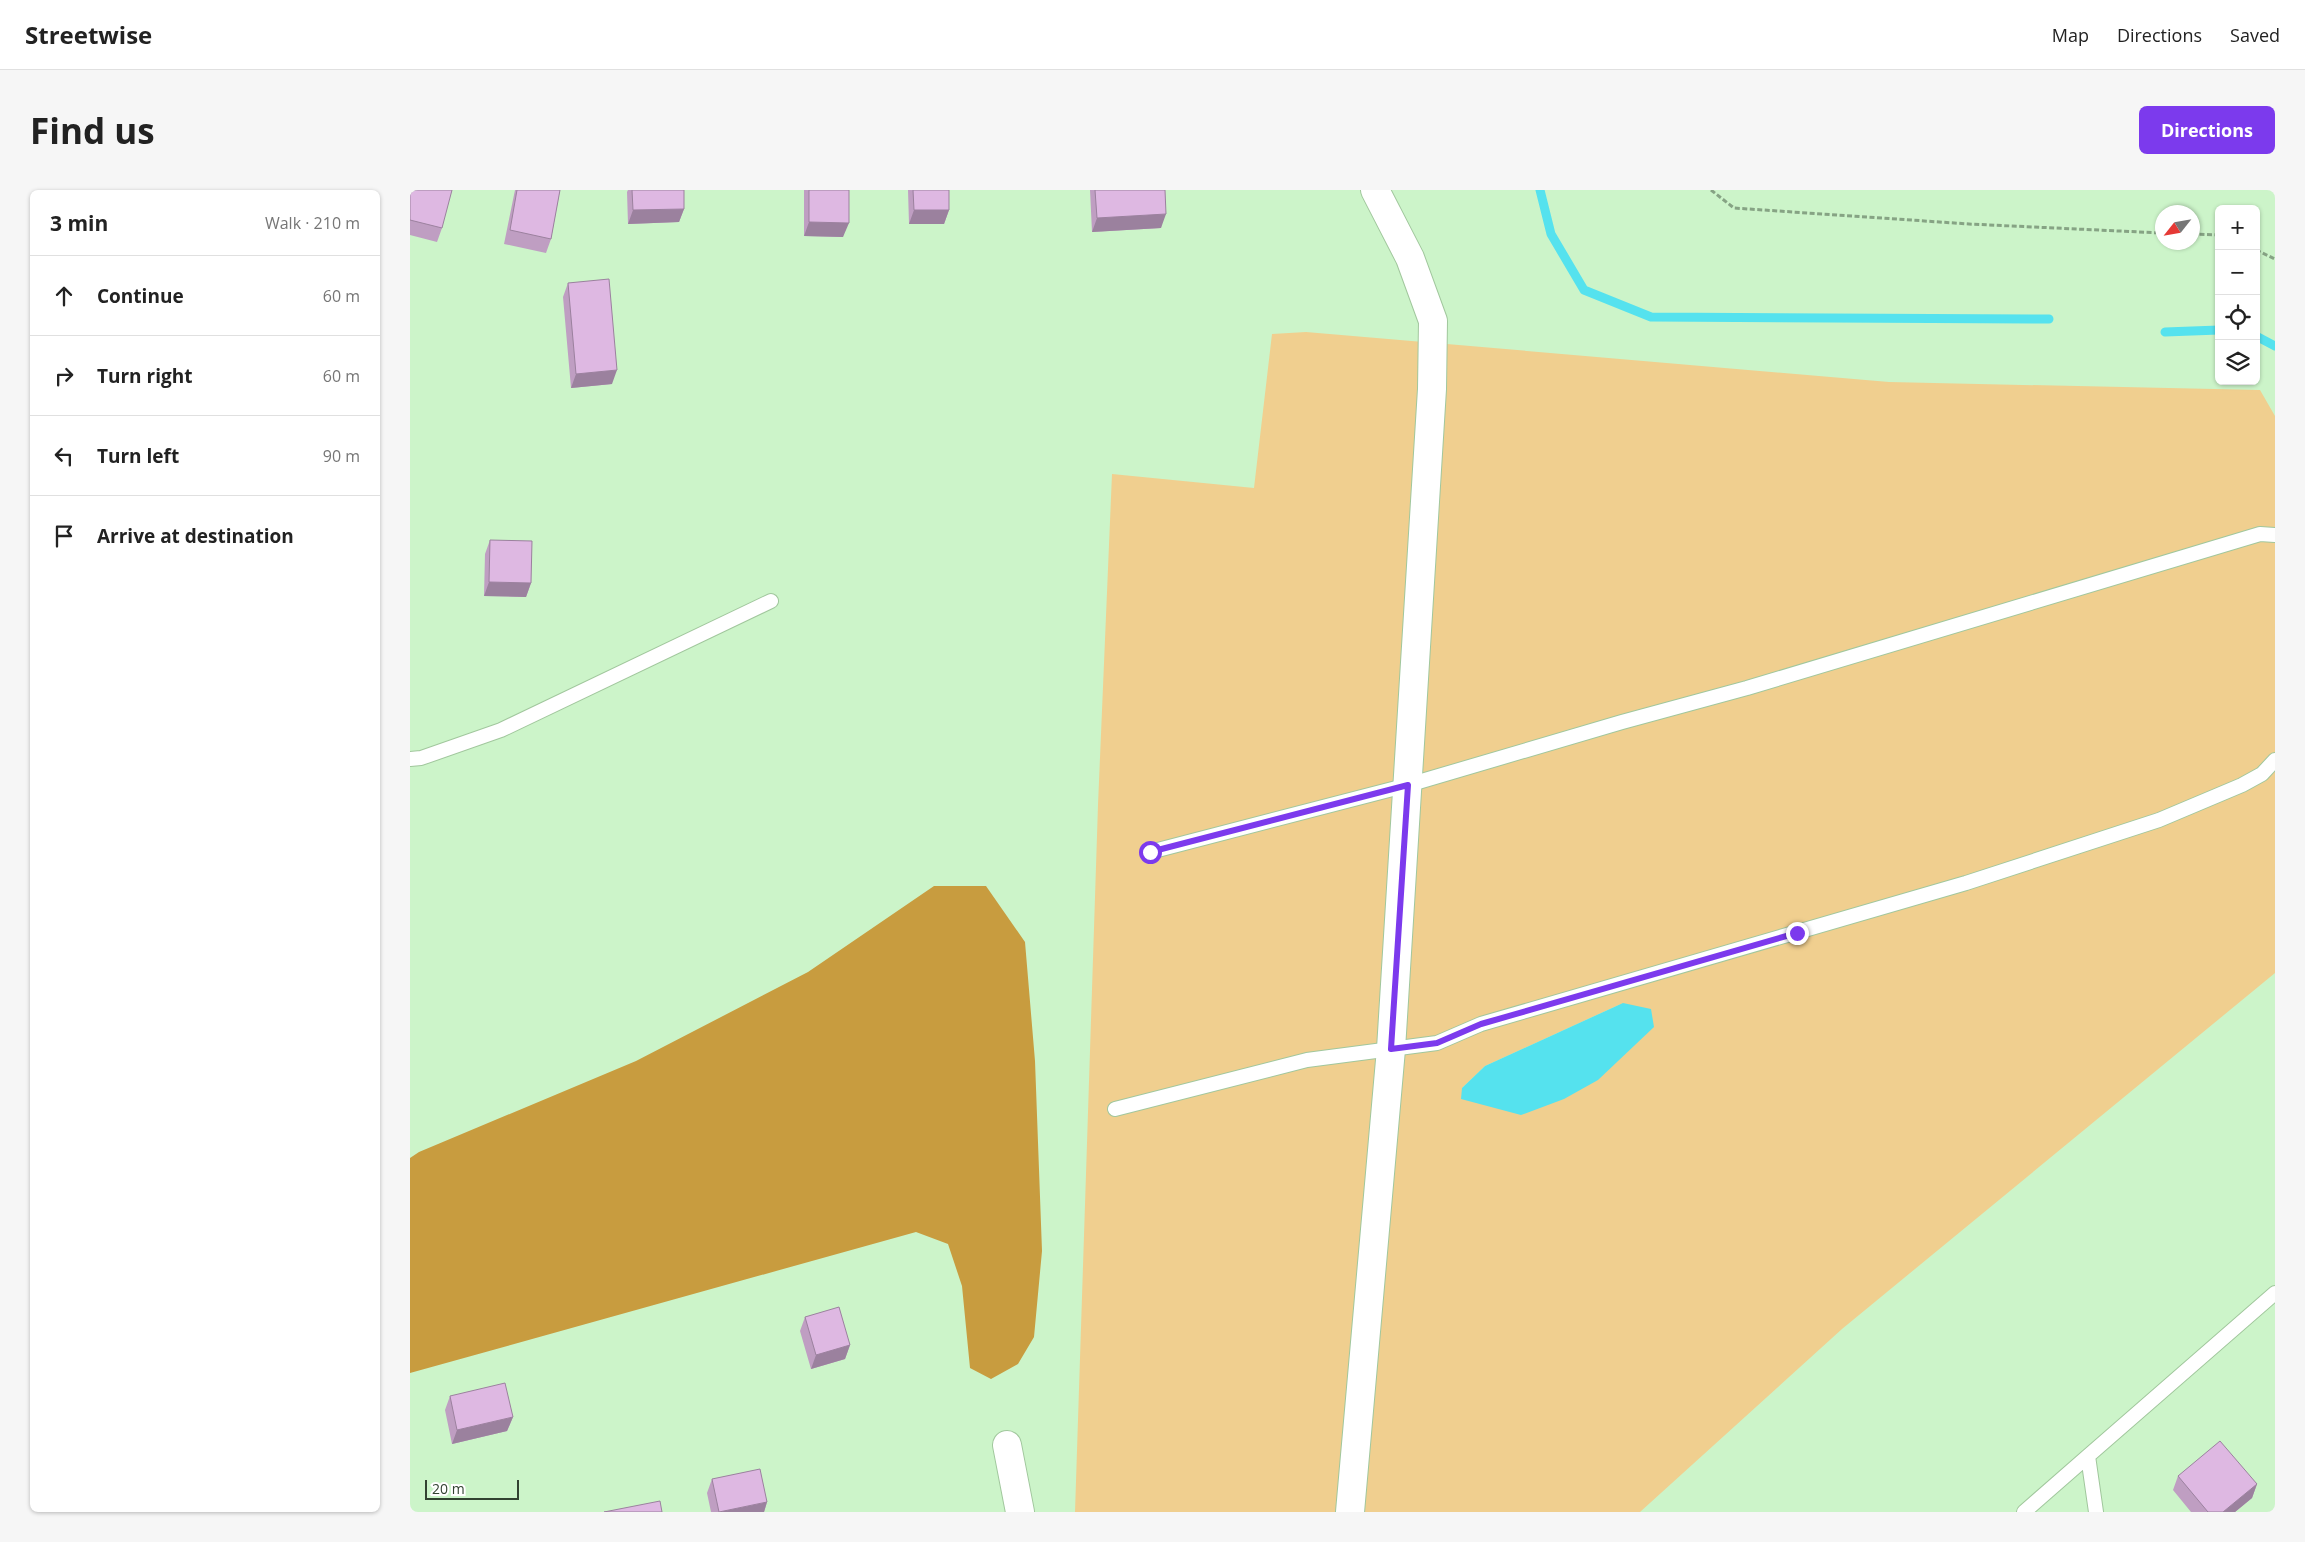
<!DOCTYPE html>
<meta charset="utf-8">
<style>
:root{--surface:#fff;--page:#f6f6f6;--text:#222;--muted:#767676;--line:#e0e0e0;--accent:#7c3aed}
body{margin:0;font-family:"Open Sans",sans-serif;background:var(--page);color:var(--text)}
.controls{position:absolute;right:15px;top:15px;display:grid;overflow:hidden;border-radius:8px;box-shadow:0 1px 4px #0004}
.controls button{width:45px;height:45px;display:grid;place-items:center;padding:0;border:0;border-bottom:1px solid var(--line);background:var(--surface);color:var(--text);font:25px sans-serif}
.compass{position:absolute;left:1745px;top:15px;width:45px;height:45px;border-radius:50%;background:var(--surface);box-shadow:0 1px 4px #0004;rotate:239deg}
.scale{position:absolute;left:15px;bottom:12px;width:94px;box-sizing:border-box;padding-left:5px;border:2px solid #324231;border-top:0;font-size:14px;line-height:18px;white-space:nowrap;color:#324231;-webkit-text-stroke:4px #fff;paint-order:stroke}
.stop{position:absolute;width:15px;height:15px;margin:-11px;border:4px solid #7c3aed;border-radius:50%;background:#fff}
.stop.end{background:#7c3aed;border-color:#fff;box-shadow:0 1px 5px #0008}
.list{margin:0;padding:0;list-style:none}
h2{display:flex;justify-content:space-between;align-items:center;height:65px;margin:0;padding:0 20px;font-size:21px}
h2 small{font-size:16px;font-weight:400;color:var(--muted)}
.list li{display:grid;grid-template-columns:32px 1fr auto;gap:15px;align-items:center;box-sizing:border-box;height:80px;padding:0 20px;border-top:1px solid var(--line)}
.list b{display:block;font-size:19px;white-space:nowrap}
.list em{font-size:16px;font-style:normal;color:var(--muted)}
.icon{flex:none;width:28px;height:28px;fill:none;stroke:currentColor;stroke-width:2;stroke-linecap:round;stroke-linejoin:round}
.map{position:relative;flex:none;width:1865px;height:1322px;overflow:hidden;border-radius:8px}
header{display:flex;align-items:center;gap:30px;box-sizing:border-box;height:70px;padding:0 25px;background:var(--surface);border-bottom:1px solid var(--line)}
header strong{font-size:24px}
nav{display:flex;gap:28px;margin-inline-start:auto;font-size:18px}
.intro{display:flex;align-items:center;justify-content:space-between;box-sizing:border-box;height:120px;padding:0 30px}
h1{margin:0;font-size:35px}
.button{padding:12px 22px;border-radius:8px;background:var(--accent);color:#fff;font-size:18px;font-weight:700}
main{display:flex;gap:30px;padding:0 30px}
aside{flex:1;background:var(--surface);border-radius:8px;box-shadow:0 1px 4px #0004}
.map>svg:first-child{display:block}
</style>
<header>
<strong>Streetwise</strong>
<nav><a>Map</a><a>Directions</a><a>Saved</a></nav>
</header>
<div class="intro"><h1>Find us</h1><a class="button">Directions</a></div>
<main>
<aside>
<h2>3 min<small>Walk · 210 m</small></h2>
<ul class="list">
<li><svg class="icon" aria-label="ahead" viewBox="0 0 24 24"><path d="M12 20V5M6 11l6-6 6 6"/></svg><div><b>Continue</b></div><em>60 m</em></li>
<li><svg class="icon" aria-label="right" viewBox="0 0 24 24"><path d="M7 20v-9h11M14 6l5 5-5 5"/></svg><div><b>Turn right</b></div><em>60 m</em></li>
<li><svg class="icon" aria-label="left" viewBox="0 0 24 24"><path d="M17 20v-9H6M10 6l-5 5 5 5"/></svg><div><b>Turn left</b></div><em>90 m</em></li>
<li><svg class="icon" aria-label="arrive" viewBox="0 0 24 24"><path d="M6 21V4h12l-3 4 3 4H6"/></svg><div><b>Arrive at destination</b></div></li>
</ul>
</aside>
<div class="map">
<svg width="1865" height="1322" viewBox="0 0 1865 1322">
<rect width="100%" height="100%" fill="#ccf4c9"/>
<path fill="#f0cf8f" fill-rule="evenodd" d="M 896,142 L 1479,192 L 1850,200 L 1865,226 L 1865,783 L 1432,1139 L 1230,1322 L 665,1322 L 688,615 L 702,284 L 844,298 L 862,144 ZM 1213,813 L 1052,898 L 1075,876 Z"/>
<path fill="#c89c3f" d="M 524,696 L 576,696 L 615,752 L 625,871 L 632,1061 L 624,1147 L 608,1174 L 581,1189 L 560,1178 L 552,1096 L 538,1054 L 506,1042 L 0,1183 L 0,968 L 9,962 L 226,871 L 398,782 Z"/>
<path fill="#55e2ee" d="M 1213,813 L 1241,819 L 1244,837 L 1188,890 L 1154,909 L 1111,925 L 1051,909 L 1052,898 L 1075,876 Z"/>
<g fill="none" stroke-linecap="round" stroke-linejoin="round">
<path stroke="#55e2ee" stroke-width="9" d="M 1130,0 L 1141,44 L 1174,100 L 1241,127 L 1639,129
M 1755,142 L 1809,140
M 1846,146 L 1865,156"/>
<g stroke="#a1c79d" stroke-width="16">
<path id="lane" d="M 0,569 L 11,568 L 91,540 L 361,411
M 740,662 L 998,595 L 1212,532 L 1337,498 L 1850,344 L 1865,345
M 705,919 L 897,870 L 1027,853 L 1071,834 L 1556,693 L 1749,630 L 1832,595 L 1852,584 L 1865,570
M 1678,1266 L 1865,1103
M 1614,1322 L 1678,1266 L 1686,1322"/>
</g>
<g stroke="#a1c79d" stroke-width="30">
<path id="street" d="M 597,1255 L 610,1322
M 940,1322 L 981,859 L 1022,199 L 1023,131 L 1000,68 L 965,0"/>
</g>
<path stroke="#86a384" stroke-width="3" stroke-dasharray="5 2.5" stroke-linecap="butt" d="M 1301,0 L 1324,18 L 1559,34 L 1752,43
M 1782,44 L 1809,45
M 1846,60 L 1865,69"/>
<use href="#lane" stroke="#fff" stroke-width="14"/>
<use href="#street" stroke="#fff" stroke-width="28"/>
</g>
<path fill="#bf9ec2" d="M 0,0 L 32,38 L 27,52 L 0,45 Z
M 105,0 L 150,0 L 141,49 L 136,63 L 94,54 Z
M 218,0 L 274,0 L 274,19 L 269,32 L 218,34 L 217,2 Z
M 394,0 L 439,0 L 433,47 L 394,46 Z
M 498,0 L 539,0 L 539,20 L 534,34 L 499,34 Z
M 680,0 L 755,0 L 751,38 L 682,42 Z
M 158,93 L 202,194 L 161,198 L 153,107 Z
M 80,350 L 121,393 L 116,407 L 74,406 L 75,364 Z
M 395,1127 L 440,1155 L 435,1169 L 401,1179 L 390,1141 Z
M 40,1206 L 103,1227 L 97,1241 L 42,1254 L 35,1220 Z
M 1768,1286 L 1847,1294 L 1842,1308 L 1825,1322 L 1781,1322 L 1763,1300 Z
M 302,1289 L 357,1312 L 354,1322 L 301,1322 L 297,1303 Z"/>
<path fill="#9b819e" d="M 274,19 L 269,32 L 218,34 L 223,20 Z
M 504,20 L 539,20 L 534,34 L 499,34 Z
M 756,24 L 751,38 L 682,42 L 687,28 Z
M 399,32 L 439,33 L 433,47 L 394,46 Z
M 207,180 L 202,194 L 161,198 L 166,184 Z
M 79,392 L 121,393 L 116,407 L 74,406 Z
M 440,1155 L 435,1169 L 401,1179 L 406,1165 Z
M 103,1227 L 97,1241 L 42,1254 L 47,1240 Z
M 1847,1294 L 1842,1308 L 1825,1322 L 1813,1322 Z
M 357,1312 L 354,1322 L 309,1322 Z"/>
<path fill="#deb8e2" stroke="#9b819e" d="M 0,0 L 42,0 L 32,38 L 0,30 Z
M 107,0 L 150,0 L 141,49 L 100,40 Z
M 222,0 L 274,0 L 274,19 L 223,20 Z
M 399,0 L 439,0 L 439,33 L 399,32 Z
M 503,0 L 539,0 L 539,20 L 504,20 Z
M 685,0 L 755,0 L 756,24 L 687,28 Z
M 199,89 L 207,180 L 166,184 L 158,93 Z
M 80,350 L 122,351 L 121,393 L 79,392 Z
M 429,1117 L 440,1155 L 406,1165 L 395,1127 Z
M 95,1193 L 103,1227 L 47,1240 L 40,1206 Z
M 1810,1251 L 1847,1294 L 1813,1322 L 1798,1322 L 1768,1286 Z
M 350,1279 L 357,1312 L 309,1322 L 302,1289 Z
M 250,1311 L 252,1322 L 194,1322 Z"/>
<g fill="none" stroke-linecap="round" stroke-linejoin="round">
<path stroke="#7c3aed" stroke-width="6" d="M 740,662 L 998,595 L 981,859 L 1027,853 L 1071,834 L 1387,743"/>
</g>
</svg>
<div class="controls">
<button>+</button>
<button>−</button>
<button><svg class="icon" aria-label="locate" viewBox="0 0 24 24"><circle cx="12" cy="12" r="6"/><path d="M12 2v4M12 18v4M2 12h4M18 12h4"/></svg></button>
<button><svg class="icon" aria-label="layers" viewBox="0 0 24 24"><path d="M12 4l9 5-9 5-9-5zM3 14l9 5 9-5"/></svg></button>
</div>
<svg class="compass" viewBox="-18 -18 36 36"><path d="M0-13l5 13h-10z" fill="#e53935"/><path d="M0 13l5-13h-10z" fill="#767676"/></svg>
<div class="scale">20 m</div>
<div class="stop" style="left:740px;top:662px"></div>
<div class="stop end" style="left:1387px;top:743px"></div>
</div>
</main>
